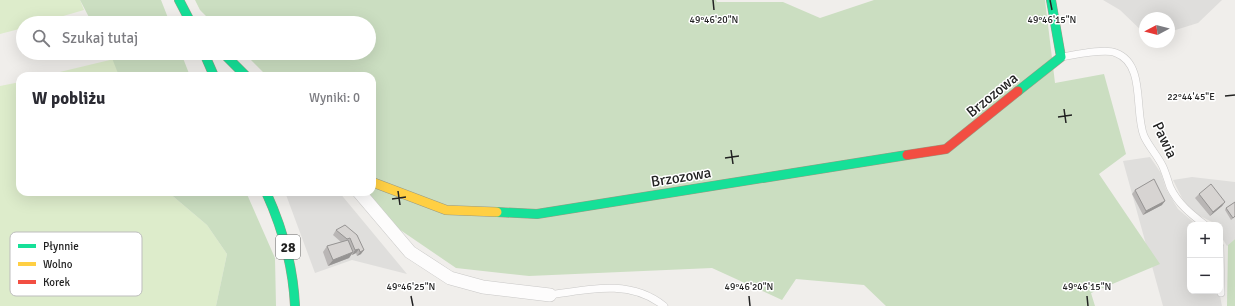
<!DOCTYPE html>
<html lang="pl">
<meta charset="utf-8">
<style>
:root{--surface:#fff;--page:#f7f7f7;--text:#2b2b33;--muted:#7c7c81;--line:#e1e1e2}
body{margin:0;font-family:Signika,sans-serif;background:var(--page);color:var(--text)}
.controls{position:absolute;right:12px;bottom:12px;display:grid;overflow:hidden;border-radius:8px;box-shadow:0 4px 16px #0002}
.controls button{width:36px;height:36px;display:grid;place-items:center;padding:0;border:0;border-bottom:1px solid var(--line);background:var(--surface);color:var(--text);font:20px sans-serif}
.compass{position:absolute;left:1139px;top:12px;width:36px;height:36px;border-radius:50%;background:var(--surface);box-shadow:0 4px 16px #0002;rotate:263deg}
.list{margin:0;padding:0;list-style:none}
h2{display:flex;justify-content:space-between;align-items:center;height:52px;margin:0;padding:0 16px;font-size:17px}
h2 small{font-size:13px;font-weight:400;color:var(--muted)}
.icon{flex:none;width:22px;height:22px;fill:none;stroke:currentColor;stroke-width:2;stroke-linecap:round;stroke-linejoin:round}
.map{position:relative;flex:none;width:1235px;height:306px;overflow:hidden}
.search{position:absolute;background:var(--surface);box-shadow:0 4px 16px #0002;left:16px;top:16px;width:360px;height:44px;display:flex;align-items:center;gap:10px;box-sizing:border-box;padding:0 14px;border-radius:22px;color:var(--muted);font-size:15px}
.panel{position:absolute;background:var(--surface);box-shadow:0 4px 16px #0002;left:16px;top:72px;width:360px;height:124px;border-radius:12px}
.map>svg:first-child{display:block}
</style>
<div class="map">
<svg width="1235" height="306" viewBox="0 0 1235 306">
<rect width="100%" height="100%" fill="#f0eeeb"/>
<path fill="#dfdedc" d="M 1103,0 L 1222,0 L 1198,23 L 1169,32 L 1169,18 L 1145,18 L 1145,34 L 1120,10 Z
M 1150,157 L 1161,173 L 1166,189 L 1178,209 L 1197,225 L 1190,225 L 1190,291 L 1219,291 L 1222,306 L 1163,306 L 1123,161 Z
M 1192,177 L 1235,182 L 1235,239 L 1227,246 L 1220,235 L 1220,225 L 1214,225 L 1212,222 L 1192,212 L 1182,198 L 1173,180 Z
M 285,192 L 339,192 L 407,274 L 352,260 L 315,273 Z"/>
<path fill="#ddeccb" d="M 0,0 L 80,0 L 84,10 L 39,23 L 23,23 L 23,28 L 0,34 Z
M 114,59 L 119,76 L 43,76 Z
M 20,82 L 20,192 L 168,192 L 207,225 L 227,254 L 216,306 L 0,306 L 0,86 Z"/>
<path fill="#cbdec1" d="M 80,0 L 161,0 L 170,23 L 92,23 Z
M 195,0 L 716,0 L 717,2 L 783,2 L 820,18 L 874,0 L 1045,0 L 1055,83 L 1104,74 L 1126,154 L 1099,174 L 1160,264 L 1091,293 L 1095,306 L 886,306 L 864,285 L 796,279 L 782,300 L 712,268 L 529,276 L 456,268 L 393,225 L 364,192 L 372,192 L 372,76 L 267,76 L 244,53 L 369,53 L 369,23 L 213,23 L 200,10 Z
M 110,53 L 181,53 L 190,76 L 119,76 Z
M 168,192 L 246,192 L 275,258 L 276,306 L 216,306 L 227,254 L 207,225 Z
M 1235,239 L 1235,306 L 1227,306 L 1228,245 Z"/>
<g fill="none" stroke-linecap="round" stroke-linejoin="round">
<g stroke="#c9c8c7" stroke-width="8">
<path id="lane" d="M 1061,57 C 1074,55 1105,48 1116,53 C 1146,64 1134,112 1144,136 C 1149,147 1158,156 1163,167 C 1166,174 1168,181 1170,187 C 1178,204 1191,214 1205,225
M 1220,247 L 1221,293
M 550,295 C 589,289 631,279 664,306"/>
</g>
<g stroke="#c9c8c7" stroke-width="14">
<path id="street" d="M 359,192 L 410,252 L 450,278 L 483,287 L 550,295"/>
</g>
<g stroke="#999a82" stroke-width="10">
<path id="fast" d="M 179,0 L 191,23
M 204,53 L 214,76
M 223,53 L 246,76
M 1018,91 L 1061,57 L 1051,0
M 266,192 C 283,229 293,265 295,306
M 497,212 L 537,214 L 907,155"/>
</g>
<g stroke="#999a82" stroke-width="10">
<path id="slow" d="M 372,182 L 446,210 L 497,212"/>
</g>
<g stroke="#999a82" stroke-width="10">
<path id="jam" d="M 907,155 L 946,149 L 1018,91"/>
</g>
<use href="#lane" stroke="#fdfcfc" stroke-width="7"/>
<use href="#street" stroke="#fdfcfc" stroke-width="13"/>
<use href="#fast" stroke="#16e098" stroke-width="9"/>
<use href="#slow" stroke="#ffcf43" stroke-width="9"/>
<use href="#jam" stroke="#f24e42" stroke-width="9"/>
</g>
<path fill="#b9b6b5" d="M 1135,190 L 1162,205 L 1143,215 L 1132,194 Z
M 1199,194 L 1225,202 L 1222,206 L 1210,216 L 1195,198 Z
M 1235,202 L 1235,217 L 1231,220 L 1225,210 L 1226,208 Z
M 336,230 L 357,235 L 361,254 L 357,256 L 356,253 L 352,255 L 352,254 L 349,258 L 328,266 L 323,252 L 327,246 L 341,242 L 333,235 Z"/>
<path fill="#969493" d="M 1165,201 L 1162,205 L 1143,215 L 1146,211 Z
M 1225,202 L 1222,206 L 1210,216 L 1213,212 Z
M 359,249 L 356,253 L 352,255 L 355,250 Z
M 364,250 L 361,254 L 357,256 L 360,252 Z
M 353,252 L 349,258 L 328,266 L 333,260 Z"/>
<path fill="#d7d4d2" stroke="#969493" d="M 1154,179 L 1165,201 L 1146,211 L 1135,190 Z
M 1211,184 L 1225,202 L 1213,212 L 1199,194 Z
M 1235,202 L 1235,216 L 1233,218 L 1226,208 Z
M 345,225 L 357,235 L 364,250 L 360,252 L 359,249 L 355,250 L 350,238 L 347,239 L 336,230 Z
M 348,240 L 353,252 L 333,260 L 327,246 Z"/>
<path fill="none" stroke="#222" stroke-width="1.5" d="M 713,0 L 714,10M 1050,0 L 1052,10M 1225,96 L 1235,95M 1064,109 L 1066,123M 1058,117 L 1072,115M 731,150 L 733,164M 725,158 L 739,156M 398,191 L 400,205M 392,199 L 406,197M 411,296 L 413,306M 749,296 L 750,306M 1087,296 L 1088,306"/>
<g text-anchor="middle" dominant-baseline="central" stroke-width="3" stroke-linejoin="round" paint-order="stroke">
<rect fill="#fff" stroke="#646464" stroke-width="1" x="276" y="235" width="24" height="24" rx="3"/>
<g font-size="14" font-weight="bold" fill="#222">
<text x="288" y="247">28</text>
</g>
<g font-size="15" fill="#222" stroke="#fff">
<text transform="translate(992 95) rotate(-39)">Brzozowa</text>
<text transform="translate(1165 140) rotate(65)">Pawia</text>
<text transform="translate(681 177) rotate(-9)">Brzozowa</text>
</g>
</g>
<rect x="10" y="232" width="132" height="64" rx="6" fill="#fff" stroke="#bdbdbd" stroke-width="1"/>
<rect x="18" y="244" width="18" height="4" fill="#16e098"/>
<rect x="18" y="262" width="18" height="4" fill="#ffcf43"/>
<rect x="18" y="280" width="18" height="4" fill="#f24e42"/>
<g font-size="11" fill="#222">
<text x="43" y="250">Płynnie</text>
<text x="43" y="268">Wolno</text>
<text x="43" y="286">Korek</text>
</g>
<g font-size="10" text-anchor="middle" fill="#222" stroke="#fff" stroke-width="3" stroke-linejoin="round" paint-order="stroke">
<text x="714" y="23">49°46'20"N</text>
<text x="1052" y="23">49°46'15"N</text>
<text x="1191" y="100">22°44'45"E</text>
<text x="411" y="290">49°46'25"N</text>
<text x="749" y="290">49°46'20"N</text>
<text x="1087" y="290">49°46'15"N</text>
</g>
</svg>
<div class="controls">
<button>+</button>
<button>−</button>
</div>
<svg class="compass" viewBox="-18 -18 36 36"><path d="M0-13l5 13h-10z" fill="#e53935"/><path d="M0 13l5-13h-10z" fill="#7c7c81"/></svg>
<div class="search"><svg class="icon" aria-label="search" viewBox="0 0 24 24"><circle cx="10" cy="10" r="6"/><path d="M15 15l6 6"/></svg>Szukaj tutaj</div>
<section class="panel">
<h2>W pobliżu<small>Wyniki: 0</small></h2>
<ul class="list">
</ul>
</section>
</div>
